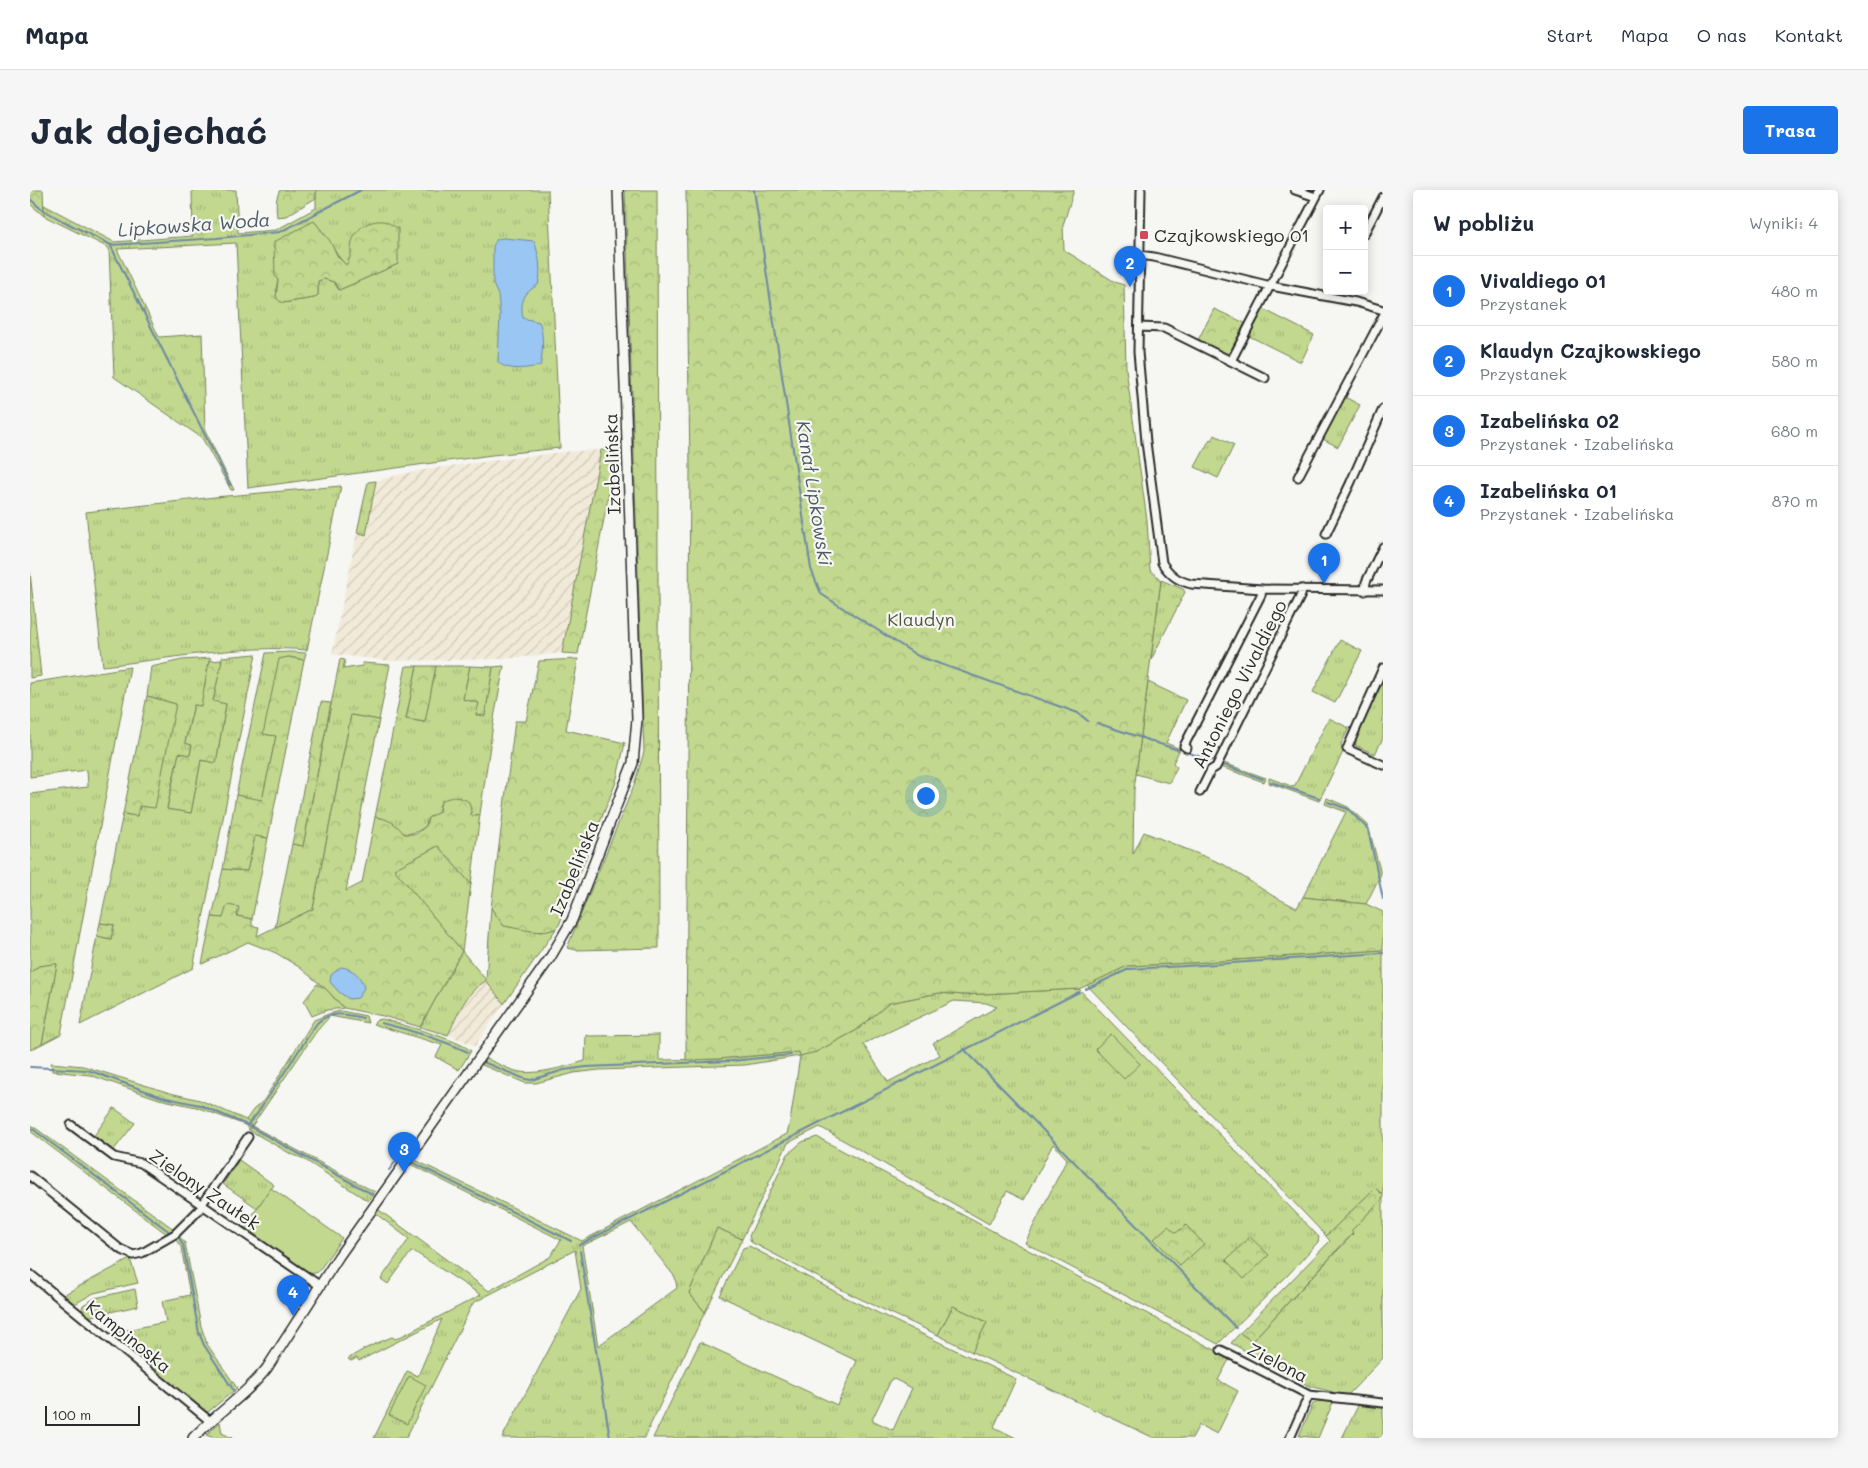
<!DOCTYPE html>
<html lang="pl">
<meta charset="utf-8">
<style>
:root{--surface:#fff;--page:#f6f6f7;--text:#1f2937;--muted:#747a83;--line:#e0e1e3;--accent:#1a73e8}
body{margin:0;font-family:Mali,sans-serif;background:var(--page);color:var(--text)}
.controls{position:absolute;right:15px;top:15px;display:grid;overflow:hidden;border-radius:5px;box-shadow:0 2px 12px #0003}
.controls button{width:45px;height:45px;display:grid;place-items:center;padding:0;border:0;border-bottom:1px solid var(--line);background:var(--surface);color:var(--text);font:25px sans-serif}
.scale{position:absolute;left:15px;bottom:12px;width:95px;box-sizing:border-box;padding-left:5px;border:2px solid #2b2b2b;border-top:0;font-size:14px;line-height:18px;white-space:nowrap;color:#2b2b2b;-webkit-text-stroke:4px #f6f6f2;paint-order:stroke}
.you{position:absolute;left:895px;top:605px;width:18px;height:18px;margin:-12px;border:4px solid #fff;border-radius:50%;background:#1a73e8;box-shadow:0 0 0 8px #1a73e833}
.badge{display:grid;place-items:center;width:32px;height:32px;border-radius:50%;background:var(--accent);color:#fff;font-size:16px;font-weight:700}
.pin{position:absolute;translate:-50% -41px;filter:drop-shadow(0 1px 2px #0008)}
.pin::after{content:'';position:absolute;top:26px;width:18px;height:15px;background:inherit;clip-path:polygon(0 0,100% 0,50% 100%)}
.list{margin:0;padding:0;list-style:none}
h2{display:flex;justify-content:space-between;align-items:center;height:65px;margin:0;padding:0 20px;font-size:21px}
h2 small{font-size:16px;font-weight:400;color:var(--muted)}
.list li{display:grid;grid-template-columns:32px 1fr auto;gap:15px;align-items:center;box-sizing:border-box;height:70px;padding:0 20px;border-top:1px solid var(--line)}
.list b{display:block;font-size:19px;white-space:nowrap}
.list p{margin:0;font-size:16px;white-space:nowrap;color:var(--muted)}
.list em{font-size:16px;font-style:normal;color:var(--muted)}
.map{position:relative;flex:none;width:1353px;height:1248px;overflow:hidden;border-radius:5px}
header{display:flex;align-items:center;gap:30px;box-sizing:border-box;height:70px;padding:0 25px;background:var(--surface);border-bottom:1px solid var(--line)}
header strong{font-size:24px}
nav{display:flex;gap:28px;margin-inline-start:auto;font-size:18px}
.intro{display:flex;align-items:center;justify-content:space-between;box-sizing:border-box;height:120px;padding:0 30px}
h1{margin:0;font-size:35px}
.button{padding:12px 22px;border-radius:5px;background:var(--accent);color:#fff;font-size:18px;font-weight:700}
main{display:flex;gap:30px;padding:0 30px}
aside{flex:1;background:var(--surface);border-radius:5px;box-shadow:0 2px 12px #0003}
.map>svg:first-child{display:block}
</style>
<header>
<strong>Mapa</strong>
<nav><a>Start</a><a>Mapa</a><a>O nas</a><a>Kontakt</a></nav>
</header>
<div class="intro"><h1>Jak dojechać</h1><a class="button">Trasa</a></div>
<main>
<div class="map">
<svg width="1353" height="1248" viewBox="0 0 1353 1248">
<defs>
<pattern id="industrial-furrows" width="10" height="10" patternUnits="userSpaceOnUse" patternTransform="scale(1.25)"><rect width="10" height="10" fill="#f2ead9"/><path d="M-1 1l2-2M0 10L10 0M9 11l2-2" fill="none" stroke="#d0c9ba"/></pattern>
<pattern id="grass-tufts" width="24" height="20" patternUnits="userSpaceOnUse" patternTransform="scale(1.25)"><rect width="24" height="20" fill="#c1d88e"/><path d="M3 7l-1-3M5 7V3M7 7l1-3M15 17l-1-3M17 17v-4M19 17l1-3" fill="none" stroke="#a6ba7b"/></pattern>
<pattern id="forest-crowns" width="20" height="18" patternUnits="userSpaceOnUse" patternTransform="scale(1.25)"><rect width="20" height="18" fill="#c1d88e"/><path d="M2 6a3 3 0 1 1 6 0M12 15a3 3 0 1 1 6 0" fill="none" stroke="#a6ba7b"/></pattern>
</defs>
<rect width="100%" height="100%" fill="#f6f6f2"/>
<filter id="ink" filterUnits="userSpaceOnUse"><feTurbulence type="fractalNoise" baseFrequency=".02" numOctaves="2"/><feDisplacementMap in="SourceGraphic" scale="10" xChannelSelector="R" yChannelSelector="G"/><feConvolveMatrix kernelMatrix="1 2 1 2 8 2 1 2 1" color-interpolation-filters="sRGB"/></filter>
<g filter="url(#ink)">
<path fill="url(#industrial-furrows)" d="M 571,260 L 532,463 L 473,469 L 359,471 L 302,464 L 327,342 L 336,344 L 346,291 L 372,284 L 405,278 L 532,262 Z
M 456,791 L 474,814 L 445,856 L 418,845 L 437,807 L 448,795 Z"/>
<path fill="url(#grass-tufts)" stroke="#76825c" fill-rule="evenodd" d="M 162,0 L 206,0 L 208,43 L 246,40 L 286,18 L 286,0 L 518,0 L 530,258 L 462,265 L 218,298 L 206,53 L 87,59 L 129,147 L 172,144 L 175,240 L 204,300 L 201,300 L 172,248 L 84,187 L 79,58 L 14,26 L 14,15 L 84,52 L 163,46 ZM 284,31 C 296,45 303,62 316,75 L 321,69 L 322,54 L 368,74 L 309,100 L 304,92 L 294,89 L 288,91 L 288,105 L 284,108 L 253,113 L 246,100 L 248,89 Z
M 1233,119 L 1284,145 L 1271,172 L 1219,146 Z
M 1313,206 L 1330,215 L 1308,257 L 1291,248 Z
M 1185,245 L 1204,255 L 1188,288 L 1165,277 L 1180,249 L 1182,250 Z
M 311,296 L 277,460 C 211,454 139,469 73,476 L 56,322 L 185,307 Z
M 0,382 L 11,486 L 0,488 Z
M 1131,390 L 1153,399 L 1155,402 L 1121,470 Z
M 1310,450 L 1332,461 L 1305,513 L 1283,502 Z
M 261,462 L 276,463 L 274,470 L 258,467 L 233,544 L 246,546 L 232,611 L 206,605 L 236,463 Z
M 226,464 L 163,778 L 50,835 L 67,746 L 81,749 L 84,735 L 70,733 L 93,624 L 107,626 L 146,514 L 117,506 L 121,477 L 152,470 L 181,468 L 179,471 L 171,516 L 164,515 L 155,552 L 162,554 L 160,565 L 149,563 L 137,618 L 161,623 L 171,570 L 186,573 L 196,514 L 183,512 L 192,467 Z
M 310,469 L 315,470 L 313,479 L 332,476 L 333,473 L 360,475 L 349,530 L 321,525 L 283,719 L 245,737 L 262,654 L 273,656 Z
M 376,476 L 387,476 L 376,529 L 394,532 L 406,476 L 440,476 L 433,509 L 449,513 L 455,526 L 463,477 L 474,476 L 464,528 L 450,624 L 442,626 L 410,614 L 409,622 L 398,628 L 396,636 C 367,657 370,629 345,627 Z
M 100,477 L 31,844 L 12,854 L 27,774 L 9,776 L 0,783 L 0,604 L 58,597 L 57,580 L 0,587 L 0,493 Z
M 1118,492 L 1156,510 L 1136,553 L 1150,559 L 1143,573 L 1147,577 L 1139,593 L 1106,584 Z
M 1353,492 L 1353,548 L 1345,564 L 1326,556 L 1324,550 Z
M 1299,528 L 1319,538 L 1311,554 L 1313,562 L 1289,611 L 1239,593 L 1239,588 L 1264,597 Z
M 1191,572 L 1236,588 L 1234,592 L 1188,576 Z
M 1297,608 L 1318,617 L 1338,635 L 1351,684 L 1336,714 L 1273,707 L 1316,622 L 1295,614 Z
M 225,646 L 238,648 L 222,729 L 207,726 L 197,715 L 194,728 L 182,727 L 193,679 L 217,681 Z
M 408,656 L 441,694 L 432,761 L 456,790 L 461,718 L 474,736 L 511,742 L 526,739 L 474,814 L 456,791 C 435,802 428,825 418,845 L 390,837 L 432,761 L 363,679 Z
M 1353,760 L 1353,1005 L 1345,998 L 1296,1046 L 1057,795 L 1097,776 L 1161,773 Z
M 287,794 L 296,799 L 314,818 L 297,820 L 282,826 L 274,811 Z
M 1049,799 L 1289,1047 L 1288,1052 L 1258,1085 L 1188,1154 L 995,1053 L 1037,969 L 1023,954 L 994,1010 L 977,1001 L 959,1034 L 790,937 L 758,953 L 712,1049 L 687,1038 L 659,1103 L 675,1122 L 614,1248 L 472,1248 L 551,1099 L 545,1060 L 443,1113 L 376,1248 L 344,1248 L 377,1181 L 388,1186 L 412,1129 L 329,1171 L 327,1168 L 321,1171 L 318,1169 C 332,1159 347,1153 362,1147 L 366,1149 L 451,1105 L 385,1062 L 381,1062 L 358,1094 L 351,1089 L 379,1049 L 345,1023 L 349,1020 L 459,1101 L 520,1067 L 531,1050 L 382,975 L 385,970 L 552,1051 L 757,944 L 760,932 L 770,866 L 715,875 L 569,880 L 544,883 L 506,893 L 495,893 L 452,875 L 457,869 C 467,873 479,880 490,882 C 508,885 538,876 555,871 L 556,845 L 559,846 L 629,845 L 629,870 L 688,869 L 769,862 L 770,865 L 786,862 L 827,840 L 859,813 L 909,803 L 934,805 ZM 924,811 L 956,813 L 967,817 L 903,853 L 910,865 L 858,892 L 833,854 ZM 601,1032 L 645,1087 L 647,1098 L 568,1156 L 552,1056 Z
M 311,821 L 336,826 L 338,833 L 300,826 L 286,842 L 222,936 L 345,1002 L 338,1011 L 272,968 L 261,964 L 219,940 L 222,936 L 216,930 L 223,920 L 234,910 L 284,830 L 301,823 Z
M 352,829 C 372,835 428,849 441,861 L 429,880 L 406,867 L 412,855 L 343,834 L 347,830 Z
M 84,918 L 105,933 L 83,961 L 63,947 Z
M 0,934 L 145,1040 L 138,1045 L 0,941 Z
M 787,947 L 1200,1168 L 1188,1190 L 1208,1201 L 1187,1244 L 1169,1235 L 1162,1248 L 1124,1248 L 942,1162 L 957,1132 L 923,1116 L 908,1145 L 822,1105 L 721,1052 L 719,1046 L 758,964 L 772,952 Z
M 209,970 L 244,995 L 227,1018 L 193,994 Z
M 1353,1008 L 1353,1168 L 1317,1206 L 1301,1205 L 1303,1202 L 1279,1196 L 1201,1153 L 1210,1143 L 1222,1151 L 1323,1044 L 1321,1041 Z
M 150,1047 L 155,1053 L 171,1136 L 177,1154 L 207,1198 L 178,1222 L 172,1222 L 77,1144 L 136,1132 L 132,1111 L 160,1105 L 151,1057 L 146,1050 Z
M 719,1056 L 819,1109 L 986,1189 L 964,1237 L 986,1248 L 623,1248 L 670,1152 L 807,1215 L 827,1171 L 690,1106 L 713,1058 ZM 862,1188 L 882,1198 L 863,1240 L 842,1230 Z
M 100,1069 L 108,1093 L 64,1103 L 43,1115 L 33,1105 Z
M 105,1099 L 108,1116 L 57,1127 L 51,1123 L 53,1115 L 65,1108 Z
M 1293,1210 L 1304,1210 L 1288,1248 L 1269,1246 L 1283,1214 Z
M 1330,1212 L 1353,1215 L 1353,1248 L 1312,1248 Z
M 190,1232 L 192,1243 L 202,1248 L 185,1248 L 176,1245 Z"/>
<path fill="url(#forest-crowns)" stroke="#76825c" d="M 0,0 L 13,0 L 14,26 L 0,14 Z
M 250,0 L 286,0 L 286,8 L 256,26 L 247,27 C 246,17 245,9 250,0 Z
M 595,0 L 627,0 L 629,758 L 547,760 L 537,758 L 604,595 L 614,562 Z
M 656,0 L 1044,0 L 1033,35 L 1034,60 L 1085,92 L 1094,95 L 1096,179 L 1117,330 L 1120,380 L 1131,390 L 1104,600 L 1103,664 L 1114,642 L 1193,674 L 1243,706 L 1267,718 L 1273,707 L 1336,714 L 1353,722 L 1353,760 L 1161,773 L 1097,776 L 1049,799 L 934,805 L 909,803 L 859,813 L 827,840 L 786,862 L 770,866 L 769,862 L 688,869 L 656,870 L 660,278 Z
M 284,31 L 300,51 L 308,67 L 316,75 C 322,68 320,61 322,52 C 326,38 338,30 353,31 C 358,32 363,36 368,38 L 368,74 L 309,100 L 304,92 L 294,89 L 288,91 L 288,105 L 284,108 L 252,113 L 246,108 L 248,90 L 245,86 L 244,52 Z
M 1184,119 L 1215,133 L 1200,162 L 1196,164 L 1168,150 Z
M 571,260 L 587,261 L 548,464 L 532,463 Z
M 346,291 L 336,345 L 327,342 L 338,292 Z
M 258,467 L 274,470 L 238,648 L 225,646 L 217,681 L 193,679 L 206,605 L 232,610 L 246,546 L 233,544 L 249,469 Z
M 548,469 L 536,540 L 595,553 L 586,592 L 529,735 C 519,748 488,738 474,736 L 461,718 L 485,531 L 496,531 L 509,471 Z
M 192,470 L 183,511 L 196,514 L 186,573 L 171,570 L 161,623 L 137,619 L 149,563 L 160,565 L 162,555 L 155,553 L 164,515 L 171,516 L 179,471 Z
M 387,476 L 406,476 L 395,532 L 376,529 Z
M 440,476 L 463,477 L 455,526 L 446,525 L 449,513 L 433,509 Z
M 117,506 L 146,514 L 125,618 L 109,616 L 107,626 L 93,624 Z
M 291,512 L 301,513 L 273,656 L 262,654 Z
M 321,525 L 349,530 L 316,701 L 332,693 L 345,627 C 357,628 367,634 374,644 L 386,644 L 396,636 L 398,628 L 409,622 L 411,611 C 420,606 431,606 439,612 L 442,626 L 450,624 L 441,694 L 408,656 L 364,679 L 432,761 L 390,837 L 353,826 L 314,818 L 296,799 L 269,777 L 246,763 L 218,752 L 172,774 L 182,727 L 193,728 L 197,715 L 209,717 L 207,726 L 222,729 L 222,736 L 229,737 L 227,746 L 283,719 Z
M 70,733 L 84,735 L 81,749 L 67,746 Z
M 23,774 L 27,774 L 12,854 L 0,860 L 0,783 L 9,776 Z
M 21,873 L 53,876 L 140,903 L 170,910 L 216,930 L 222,936 L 219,940 L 215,935 L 166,917 L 129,909 L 60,885 L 22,881 Z
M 1345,998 L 1353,1005 L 1353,1008 L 1321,1041 L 1323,1043 L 1222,1151 L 1210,1143 L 1300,1051 L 1296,1046 Z
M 1156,1035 L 1174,1054 L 1150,1076 L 1124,1049 L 1138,1036 L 1146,1043 Z
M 687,1038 L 712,1049 L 675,1122 L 659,1103 Z
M 1220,1047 L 1239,1065 L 1214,1089 L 1196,1070 Z
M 923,1116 L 957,1132 L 942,1162 L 908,1145 Z"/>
<path fill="#c1d88e" stroke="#76825c" d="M 1081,844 L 1110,874 L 1094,889 L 1065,859 Z
M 241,998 L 312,1048 L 288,1082 L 281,1084 L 214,1037 Z
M 379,1186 L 396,1195 L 377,1234 L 359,1225 Z"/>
<path fill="#9ac6f4" stroke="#6e88a4" d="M 474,48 L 504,51 C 509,64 512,82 508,95 C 493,103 490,112 493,128 L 509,132 C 514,141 513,166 510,176 C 497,178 478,182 468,172 L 470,124 L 468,105 L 463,94 L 463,56 L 467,49 Z
M 311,777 C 324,779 331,786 334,798 L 328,808 L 319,809 L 309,802 L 300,792 L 301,785 Z"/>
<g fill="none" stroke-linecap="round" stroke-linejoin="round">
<path stroke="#6e88a4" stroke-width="2" d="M 724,0 L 781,379 L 791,404 L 888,466 L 1048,523 L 1058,531
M 0,9 L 10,18 L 33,31 L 81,55 L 187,48 L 250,42 L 331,0
M 81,56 L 87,69 L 200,295
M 1067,533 L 1148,560
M 1156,562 L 1184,571
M 1191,574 L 1233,589
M 1241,592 L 1289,608
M 1298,612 L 1318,619 L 1338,639 L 1353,709
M 1056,799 L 1099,779 L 1156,776 L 1353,763
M 351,833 C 381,840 410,849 438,862
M 934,859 L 1206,1138
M 453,872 L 495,889 L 501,890 L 534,880 L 556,877 L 701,871 L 761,865
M 0,877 L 58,880 L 132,907 L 170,915 L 217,935 L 342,1004
M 217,935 L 227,924 L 287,833 C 301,820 316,824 333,828
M 0,937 L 141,1043
M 384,973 L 541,1051
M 359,980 L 370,966
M 149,1048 L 153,1055 L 169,1143 L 174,1155 L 204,1201
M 549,1055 L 1049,802
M 550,1061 L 580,1248"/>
<g stroke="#2b2b2b" stroke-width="11">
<path id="minor" d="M 1111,0 L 1108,162 L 1116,252 L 1132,373 C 1140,385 1148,391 1161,394 L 1232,399 L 1353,400
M 1265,0 L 1286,7
M 1334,44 L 1353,7
M 1109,65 L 1124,67 L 1241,96 L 1326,112 L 1353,120
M 1109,137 L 1134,138 L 1235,188
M 1201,171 L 1290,0
M 1268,287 L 1353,126
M 1296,344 L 1320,294 L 1353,219
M 1335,401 L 1336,392 L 1353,357
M 1353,478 L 1317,559 L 1353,575
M 1157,558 L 1154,556 L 1231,405 L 1232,399
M 1170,602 L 1181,580 L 1186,577 L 1271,405 L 1272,399
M 41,935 L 84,967 L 111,973 L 289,1095
M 0,986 L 90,1059 L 103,1065 L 112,1063 L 145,1044 L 173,1016
M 172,1014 L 218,947
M 0,1084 L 180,1231
M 1191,1160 L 1279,1205 L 1353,1213
M 1260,1248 L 1279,1205"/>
</g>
<g stroke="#2b2b2b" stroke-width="12">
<path id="tertiary" d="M 163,1248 C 186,1224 216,1205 237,1178 L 309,1066 L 520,768 L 542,730 L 603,573 L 607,529 L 588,0"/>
</g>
<use href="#minor" stroke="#f6f6f2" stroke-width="7"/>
<use href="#tertiary" stroke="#f6f6f2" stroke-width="9"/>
</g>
</g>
<rect fill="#d1495b" stroke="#f6f6f2" stroke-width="2" x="1109" y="40" width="10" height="10" rx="2.5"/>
<g text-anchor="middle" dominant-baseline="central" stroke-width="4.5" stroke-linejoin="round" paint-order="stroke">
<g font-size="18" fill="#2b2b2b" stroke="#f6f6f2" text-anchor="start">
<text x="1124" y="45">Czajkowskiego 01</text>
</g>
<g font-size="18" fill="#2b2b2b" stroke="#f6f6f2">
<text transform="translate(582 274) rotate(-92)">Izabelińska</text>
<text transform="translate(1209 494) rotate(-63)">Antoniego Vivaldiego</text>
<text transform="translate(544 678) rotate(-68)">Izabelińska</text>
<text transform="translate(175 999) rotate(34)">Zielony Zaułek</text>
<text transform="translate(99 1146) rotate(39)">Kampinoska</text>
<text transform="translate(1248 1172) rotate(27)">Zielona</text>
</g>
<g font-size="18" fill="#505644" stroke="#f6f6f2">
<text x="891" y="429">Klaudyn</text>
</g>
<g font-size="19" font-style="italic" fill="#4c5a67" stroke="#f6f6f2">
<text transform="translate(164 34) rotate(-4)">Lipkowska Woda</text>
<text transform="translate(785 303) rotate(81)">Kanał Lipkowski</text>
</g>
</g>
</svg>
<div class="controls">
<button>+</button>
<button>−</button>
</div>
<div class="scale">100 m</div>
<div class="you"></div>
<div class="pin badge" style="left:1294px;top:394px">1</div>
<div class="pin badge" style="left:1100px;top:97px">2</div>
<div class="pin badge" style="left:374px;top:983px">3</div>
<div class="pin badge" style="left:263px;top:1126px">4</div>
</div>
<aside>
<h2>W pobliżu<small>Wyniki: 4</small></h2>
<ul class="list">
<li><span class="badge">1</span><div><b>Vivaldiego 01</b><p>Przystanek</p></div><em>480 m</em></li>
<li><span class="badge">2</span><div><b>Klaudyn Czajkowskiego</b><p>Przystanek</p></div><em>580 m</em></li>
<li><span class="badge">3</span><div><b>Izabelińska 02</b><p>Przystanek · Izabelińska</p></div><em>680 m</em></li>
<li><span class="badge">4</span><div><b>Izabelińska 01</b><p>Przystanek · Izabelińska</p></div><em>870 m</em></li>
</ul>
</aside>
</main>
